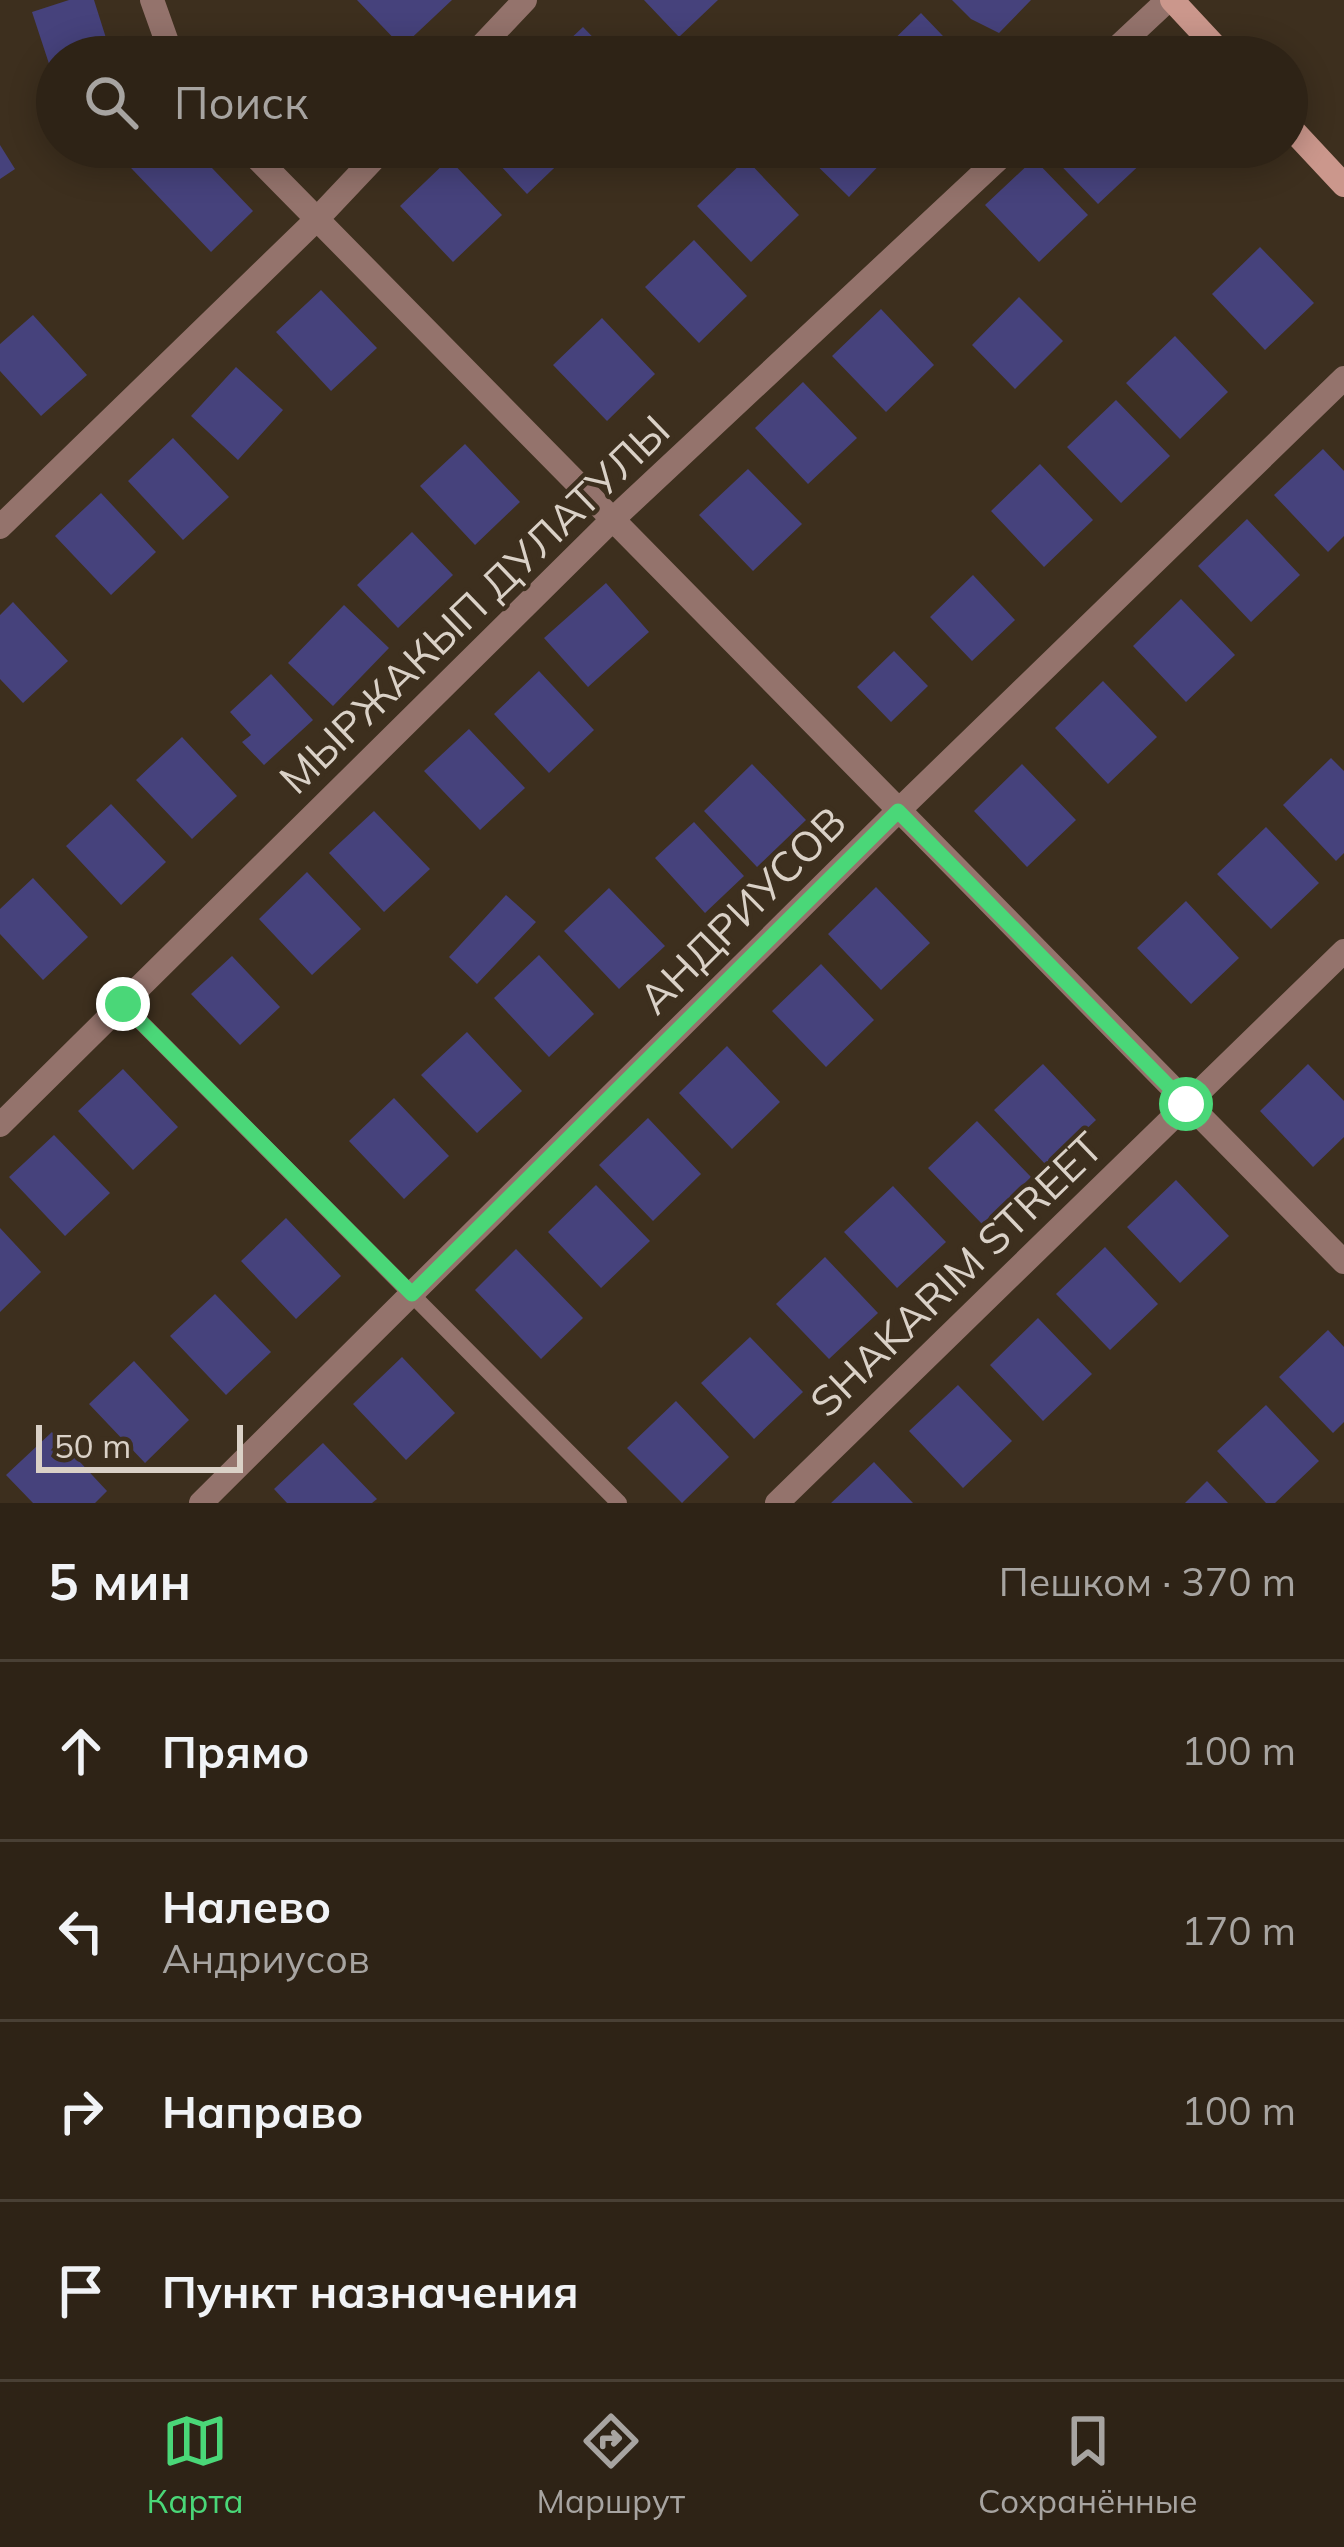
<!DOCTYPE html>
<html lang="ru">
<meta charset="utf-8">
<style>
:root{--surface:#2e2316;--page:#3a2f23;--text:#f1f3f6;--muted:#a7a4a1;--line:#494035;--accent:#4ad778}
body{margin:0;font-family:Mulish,sans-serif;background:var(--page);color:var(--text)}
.scale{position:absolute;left:36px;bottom:30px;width:207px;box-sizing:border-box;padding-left:12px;border:6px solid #dad1c7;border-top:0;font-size:33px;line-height:42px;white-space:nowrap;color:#dad1c7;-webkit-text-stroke:9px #3d2f1e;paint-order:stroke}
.stop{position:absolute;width:36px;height:36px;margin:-27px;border:9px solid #4ad778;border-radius:50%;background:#fff}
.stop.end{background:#4ad778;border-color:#fff;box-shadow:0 3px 12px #0008}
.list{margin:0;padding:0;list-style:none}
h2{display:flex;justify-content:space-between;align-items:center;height:156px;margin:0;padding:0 48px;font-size:51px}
h2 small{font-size:39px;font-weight:400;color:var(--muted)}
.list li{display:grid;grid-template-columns:78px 1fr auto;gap:36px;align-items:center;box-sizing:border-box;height:180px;padding:0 48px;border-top:3px solid var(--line)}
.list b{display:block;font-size:45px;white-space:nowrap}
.list p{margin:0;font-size:39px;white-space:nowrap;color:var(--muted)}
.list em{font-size:39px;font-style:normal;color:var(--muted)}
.icon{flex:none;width:66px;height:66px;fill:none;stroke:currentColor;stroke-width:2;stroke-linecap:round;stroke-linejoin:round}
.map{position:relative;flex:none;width:1344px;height:1503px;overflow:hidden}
.search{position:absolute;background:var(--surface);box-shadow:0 6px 30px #0003;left:36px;right:36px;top:36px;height:132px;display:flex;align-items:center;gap:30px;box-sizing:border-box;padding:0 42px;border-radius:66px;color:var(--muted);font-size:45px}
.sheet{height:876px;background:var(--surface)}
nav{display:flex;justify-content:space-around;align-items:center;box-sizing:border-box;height:168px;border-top:3px solid var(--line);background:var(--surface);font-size:33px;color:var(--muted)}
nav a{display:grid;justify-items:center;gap:6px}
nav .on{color:var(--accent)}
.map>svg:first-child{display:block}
</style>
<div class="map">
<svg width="1344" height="1503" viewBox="0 0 1344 1503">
<rect width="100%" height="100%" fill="#3d2f1e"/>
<path fill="#46427c" d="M 69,0 L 94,0 L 112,57 L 57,57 L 56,85 L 32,12 Z
M 357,0 L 452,0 L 402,47 Z
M 644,0 L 718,0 L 679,37 Z
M 952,0 L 1031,0 L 999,33 L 971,19 Z
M 921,13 L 963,57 L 876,57 Z
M 583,27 L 612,57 L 551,57 Z
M 0,145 L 15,169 L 0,179 Z
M 116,147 L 192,147 L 253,211 L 211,252 L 113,149 Z
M 483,147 L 576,147 L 527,194 Z
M 798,147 L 879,147 L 888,156 L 849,197 Z
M 1043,147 L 1136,147 L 1147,158 L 1098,204 Z
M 449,159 L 502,215 L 453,262 L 400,206 Z
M 746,159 L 799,215 L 751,262 L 697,206 Z
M 1034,159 L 1088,215 L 1039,262 L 985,205 Z
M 694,240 L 747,296 L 699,343 L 645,287 Z
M 1260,247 L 1314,303 L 1265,350 L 1212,294 Z
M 321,290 L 377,348 L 331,391 L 276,332 Z
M 1019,297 L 1063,341 L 1015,389 L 972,345 Z
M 881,309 L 934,365 L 886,412 L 832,356 Z
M 33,315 L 87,375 L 41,416 L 0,371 L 0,344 Z
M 602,318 L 655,374 L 607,421 L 553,365 Z
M 1175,336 L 1228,392 L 1180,439 L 1126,383 Z
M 236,367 L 283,410 L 238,460 L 191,416 Z
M 803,382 L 857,438 L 808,484 L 755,428 Z
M 1116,400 L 1170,456 L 1121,503 L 1067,447 Z
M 173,438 L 229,497 L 183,540 L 128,481 Z
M 465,444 L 520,502 L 475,545 L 420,486 Z
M 1323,449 L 1344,471 L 1344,536 L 1328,552 L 1274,495 Z
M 1040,464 L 1093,520 L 1044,567 L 991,511 Z
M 748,469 L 802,524 L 753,571 L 699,515 Z
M 101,493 L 156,552 L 111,595 L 55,536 Z
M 1247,519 L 1300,575 L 1251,622 L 1198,566 Z
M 412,532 L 453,575 L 398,628 L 357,585 Z
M 973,575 L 1015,620 L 972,661 L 930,617 Z
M 606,583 L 649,632 L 588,687 L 544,638 Z
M 1181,599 L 1235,655 L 1186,702 L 1133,646 Z
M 13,602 L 68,661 L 23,703 L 0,679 L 0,615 Z
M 344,605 L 389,648 L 333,706 L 288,663 Z
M 894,651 L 928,686 L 891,722 L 857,687 Z
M 539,671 L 594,730 L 549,773 L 494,714 Z
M 271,674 L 313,720 L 264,765 L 242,742 L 251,735 L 230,712 Z
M 1103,681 L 1157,737 L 1108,784 L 1055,728 Z
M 469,729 L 525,788 L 480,830 L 424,771 Z
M 182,737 L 237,796 L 192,839 L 136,780 Z
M 1331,758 L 1344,771 L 1344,853 L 1336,861 L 1283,805 Z
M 752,764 L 806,820 L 757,867 L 704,811 Z
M 1022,764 L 1076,820 L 1027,867 L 974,811 Z
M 111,804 L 166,862 L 121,905 L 66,846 Z
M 374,811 L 430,869 L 384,912 L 329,853 Z
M 694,822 L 744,876 L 705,913 L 655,858 Z
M 1266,827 L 1319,883 L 1271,929 L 1217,874 Z
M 307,872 L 361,929 L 312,975 L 259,919 Z
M 33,878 L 88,937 L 43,980 L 0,934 L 0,909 Z
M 876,887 L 930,943 L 881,990 L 828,934 Z
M 609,888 L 665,946 L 619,989 L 564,931 Z
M 506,895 L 536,922 L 477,984 L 449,957 Z
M 1186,901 L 1239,958 L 1191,1004 L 1137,948 Z
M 539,955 L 594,1014 L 549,1057 L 494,998 Z
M 232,956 L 280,1007 L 240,1045 L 191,994 Z
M 821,964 L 874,1020 L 826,1067 L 772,1011 Z
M 467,1032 L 522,1091 L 477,1133 L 421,1075 Z
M 727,1046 L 780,1102 L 732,1149 L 679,1093 Z
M 1043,1064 L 1096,1120 L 1047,1166 L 994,1110 Z
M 1308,1064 L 1344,1101 L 1344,1137 L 1313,1167 L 1260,1111 Z
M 123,1069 L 178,1127 L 133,1170 L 78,1111 Z
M 394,1098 L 449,1156 L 404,1199 L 349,1141 Z
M 648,1118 L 701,1174 L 653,1221 L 599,1165 Z
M 977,1121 L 1031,1177 L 982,1224 L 928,1168 Z
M 54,1135 L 110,1193 L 65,1236 L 9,1177 Z
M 1176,1180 L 1229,1236 L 1180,1283 L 1127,1227 Z
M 596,1185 L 650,1241 L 601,1288 L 548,1232 Z
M 893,1186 L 946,1242 L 897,1288 L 844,1232 Z
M 286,1218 L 341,1276 L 296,1319 L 241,1261 Z
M 0,1228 L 41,1272 L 0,1312 Z
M 1105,1247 L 1158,1304 L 1110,1350 L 1056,1294 Z
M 516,1249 L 583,1318 L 541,1359 L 475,1290 Z
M 825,1257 L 878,1313 L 829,1359 L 776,1304 Z
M 215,1294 L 271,1352 L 226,1395 L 170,1336 Z
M 1038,1318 L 1092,1374 L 1043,1421 L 990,1365 Z
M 1328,1330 L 1344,1347 L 1344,1422 L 1333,1433 L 1279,1377 Z
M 750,1337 L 803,1392 L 754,1439 L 701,1383 Z
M 402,1357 L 455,1413 L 406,1460 L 353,1404 Z
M 134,1361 L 189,1420 L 145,1463 L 89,1404 Z
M 958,1385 L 1012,1441 L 963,1488 L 909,1431 Z
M 676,1401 L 729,1457 L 682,1503 L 627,1448 Z
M 1266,1405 L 1319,1461 L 1275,1503 L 1266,1503 L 1217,1451 Z
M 52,1432 L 107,1491 L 95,1503 L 33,1503 L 6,1475 Z
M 323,1443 L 377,1499 L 372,1503 L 287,1503 L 274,1489 Z
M 874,1462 L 913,1503 L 831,1503 Z
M 1207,1481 L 1228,1503 L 1185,1503 Z"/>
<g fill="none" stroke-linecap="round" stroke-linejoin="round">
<path stroke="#94736c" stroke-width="16" d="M 123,1004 L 619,1503"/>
<path stroke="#94736c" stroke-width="24" d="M 152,0 L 167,42 L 177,57
M 471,57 L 525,0
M 1107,57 L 1168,0
M 246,147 L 1344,1262
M 0,527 L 317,219 L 385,147
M 0,1125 L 612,520 L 1011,147
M 201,1503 L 898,811 L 1344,378
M 777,1503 L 1344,951"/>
<path stroke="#cb978c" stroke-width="24" d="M 1172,0 L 1225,57
M 1287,124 L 1344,185"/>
</g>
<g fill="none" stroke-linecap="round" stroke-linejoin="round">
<path stroke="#4ad778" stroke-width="15" d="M 123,1004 L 412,1294 L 898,811 L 1186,1104"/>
</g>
<g text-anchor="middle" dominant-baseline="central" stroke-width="9" stroke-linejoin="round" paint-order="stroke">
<g font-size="42" fill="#dad1c7" stroke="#3d2f1e">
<text transform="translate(474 604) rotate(-44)">МЫРЖАКЫП ДУЛАТУЛЫ</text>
<text transform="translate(742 910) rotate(-45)">АНДРИУСОВ</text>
<text transform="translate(956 1274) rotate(-44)">SHAKARIM STREET</text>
</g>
</g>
</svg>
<div class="scale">50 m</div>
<div class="stop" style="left:1186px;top:1104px"></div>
<div class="stop end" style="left:123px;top:1004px"></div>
<div class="search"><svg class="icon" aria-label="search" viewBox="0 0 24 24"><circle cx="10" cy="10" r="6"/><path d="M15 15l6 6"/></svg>Поиск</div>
</div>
<section class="sheet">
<h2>5 мин<small>Пешком · 370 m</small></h2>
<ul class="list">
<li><svg class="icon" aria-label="ahead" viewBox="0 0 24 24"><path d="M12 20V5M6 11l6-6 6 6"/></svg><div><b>Прямо</b></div><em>100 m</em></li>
<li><svg class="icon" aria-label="left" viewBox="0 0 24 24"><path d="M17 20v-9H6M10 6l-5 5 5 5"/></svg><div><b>Налево</b><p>Андриусов</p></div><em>170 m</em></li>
<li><svg class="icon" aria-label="right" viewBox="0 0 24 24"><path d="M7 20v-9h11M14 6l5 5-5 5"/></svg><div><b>Направо</b></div><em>100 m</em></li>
<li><svg class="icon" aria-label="arrive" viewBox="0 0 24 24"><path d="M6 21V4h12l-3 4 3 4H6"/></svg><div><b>Пункт назначения</b></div></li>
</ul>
</section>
<nav>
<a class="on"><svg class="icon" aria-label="map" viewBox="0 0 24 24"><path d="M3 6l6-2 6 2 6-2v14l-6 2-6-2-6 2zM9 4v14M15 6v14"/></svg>Карта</a>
<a><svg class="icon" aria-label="directions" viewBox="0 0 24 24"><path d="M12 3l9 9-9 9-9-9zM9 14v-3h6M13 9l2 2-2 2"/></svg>Маршрут</a>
<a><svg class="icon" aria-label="saved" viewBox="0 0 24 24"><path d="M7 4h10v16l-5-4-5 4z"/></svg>Сохранённые</a>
</nav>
